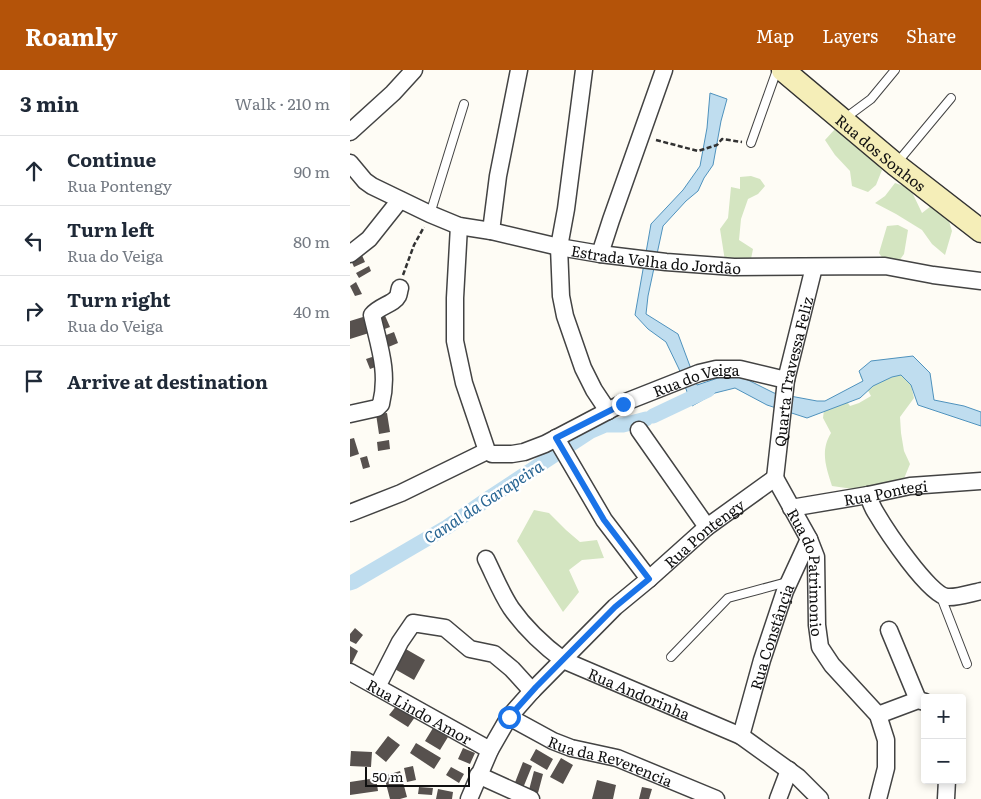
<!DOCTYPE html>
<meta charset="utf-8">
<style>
:root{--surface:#fff;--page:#f6f6f7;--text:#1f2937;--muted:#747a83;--line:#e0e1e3;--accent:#b45309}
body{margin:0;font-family:Literata,serif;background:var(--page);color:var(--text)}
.controls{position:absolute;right:15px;bottom:15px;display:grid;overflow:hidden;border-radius:5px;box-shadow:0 2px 8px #0003}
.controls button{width:45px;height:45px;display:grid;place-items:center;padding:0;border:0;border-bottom:1px solid var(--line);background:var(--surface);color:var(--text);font:25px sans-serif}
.scale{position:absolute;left:15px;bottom:12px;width:105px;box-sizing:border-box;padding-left:5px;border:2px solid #101010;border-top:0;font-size:14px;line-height:18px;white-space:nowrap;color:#101010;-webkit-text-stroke:4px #fff;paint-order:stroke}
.stop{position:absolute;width:15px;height:15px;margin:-11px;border:4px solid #1a73e8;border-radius:50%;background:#fff}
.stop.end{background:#1a73e8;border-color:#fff;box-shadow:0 1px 5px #0008}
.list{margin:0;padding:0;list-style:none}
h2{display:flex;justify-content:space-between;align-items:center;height:65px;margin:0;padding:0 20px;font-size:21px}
h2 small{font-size:16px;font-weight:400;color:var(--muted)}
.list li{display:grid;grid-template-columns:32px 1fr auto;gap:15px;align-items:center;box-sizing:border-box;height:70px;padding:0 20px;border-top:1px solid var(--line)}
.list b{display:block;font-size:19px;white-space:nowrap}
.list p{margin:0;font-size:16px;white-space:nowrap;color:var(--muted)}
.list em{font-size:16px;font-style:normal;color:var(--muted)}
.icon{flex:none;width:28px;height:28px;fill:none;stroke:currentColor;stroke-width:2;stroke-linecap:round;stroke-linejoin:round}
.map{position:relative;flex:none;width:631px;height:729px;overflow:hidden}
header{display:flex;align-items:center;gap:30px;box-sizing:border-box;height:70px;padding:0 25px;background:var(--accent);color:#fff}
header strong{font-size:24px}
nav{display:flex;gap:28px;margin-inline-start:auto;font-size:18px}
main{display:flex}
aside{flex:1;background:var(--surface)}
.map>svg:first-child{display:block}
</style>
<header>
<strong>Roamly</strong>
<nav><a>Map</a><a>Layers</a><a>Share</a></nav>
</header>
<main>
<aside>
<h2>3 min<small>Walk · 210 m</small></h2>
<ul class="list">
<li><svg class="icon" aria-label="ahead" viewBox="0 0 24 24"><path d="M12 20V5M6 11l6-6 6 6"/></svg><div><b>Continue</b><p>Rua Pontengy</p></div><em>90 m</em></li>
<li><svg class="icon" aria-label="left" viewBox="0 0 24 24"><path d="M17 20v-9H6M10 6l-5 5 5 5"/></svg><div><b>Turn left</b><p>Rua do Veiga</p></div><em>80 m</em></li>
<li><svg class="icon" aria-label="right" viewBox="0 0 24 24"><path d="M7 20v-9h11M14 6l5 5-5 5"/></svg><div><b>Turn right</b><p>Rua do Veiga</p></div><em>40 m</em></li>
<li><svg class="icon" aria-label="arrive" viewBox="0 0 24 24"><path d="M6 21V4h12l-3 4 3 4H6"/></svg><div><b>Arrive at destination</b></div></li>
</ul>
</aside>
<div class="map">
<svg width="631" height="729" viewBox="0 0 631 729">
<rect width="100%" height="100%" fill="#fefcf5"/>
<path fill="#d4e5c1" d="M 486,58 L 519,84 L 532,100 L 526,115 L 518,122 L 502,116 L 500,101 L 485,85 L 475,70 Z
M 401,106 L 410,109 L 415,116 L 408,124 L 398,129 L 391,149 L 389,170 L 403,179 L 401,189 L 375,191 L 370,159 L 378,148 L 381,117 L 390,119 L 390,107 Z
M 545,113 L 560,118 L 572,143 L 581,136 L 598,148 L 602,161 L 595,185 L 582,174 L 572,160 L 546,144 L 525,133 L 535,126 Z
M 548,155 L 558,160 L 554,184 L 549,191 L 535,192 L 529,183 L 537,156 Z
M 549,288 L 561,315 L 564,328 L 550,347 L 551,363 L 554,381 L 560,394 L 553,411 L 519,420 L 496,418 L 482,416 C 476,397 470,381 481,363 L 473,348 L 475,331 L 491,323 L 500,336 L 509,333 L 521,326 L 510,306 L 521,291 Z
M 184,440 L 199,443 L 216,460 L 230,472 L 247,470 L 254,488 L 232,490 L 219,500 L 229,522 L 213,542 L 167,471 Z"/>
<path fill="#bfddef" stroke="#4f92bd" d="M 360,23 L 377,29 L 371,51 L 363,95 L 354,108 L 348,121 L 336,131 L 313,156 L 298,226 L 296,244 L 328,264 L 347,315 L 380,304 L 396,309 L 424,323 L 467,331 L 475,331 L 513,311 L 509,301 L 521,291 L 563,286 L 580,303 L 584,330 L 614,336 L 631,342 L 631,356 L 568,335 L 561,315 L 551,305 L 542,307 L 523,316 L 510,328 L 457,348 L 417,335 L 385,318 L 365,323 L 342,336 L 329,299 L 316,272 L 298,259 L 285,245 L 301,154 L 333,120 L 350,96 L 357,58 Z"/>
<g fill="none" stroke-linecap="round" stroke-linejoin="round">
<path stroke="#bfddef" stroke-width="15" d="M 303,346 L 358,320
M 0,513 L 3,512 L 97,457 L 142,426 L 241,361 L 255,355 L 273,355 L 296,349"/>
</g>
<path fill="#57514e" d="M 11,183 L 15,192 L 4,197 L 0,188 Z
M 19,196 L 21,201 L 9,208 L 6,203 Z
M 6,212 L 12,224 L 5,226 L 0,216 Z
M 33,241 L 40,257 L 32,260 L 24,244 Z
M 13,247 L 19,263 L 0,269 L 0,251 Z
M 44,262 L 48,273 L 36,278 L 31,267 Z
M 25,286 L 28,296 L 20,299 L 16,289 Z
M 37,343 L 40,362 L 29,364 L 26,344 Z
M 4,368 L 9,384 L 0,387 L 0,369 Z
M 39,370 L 40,379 L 28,381 L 27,372 Z
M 17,386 L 20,397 L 13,399 L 10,388 Z
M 5,558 L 13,565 L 6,574 L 0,571 L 0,564 Z
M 0,576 L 8,581 L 0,597 Z
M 54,578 L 75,590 L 64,610 L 43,598 Z
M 47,635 L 65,647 L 58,657 L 39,645 Z
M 83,658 L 98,667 L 90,680 L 75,671 Z
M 38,666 L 50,675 L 36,692 L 25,683 Z
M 66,673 L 91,688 L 84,699 L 60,683 Z
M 113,678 L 125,683 L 120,694 L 108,689 Z
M 186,679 L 203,689 L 197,700 L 180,690 Z
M 1,681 L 22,682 L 21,697 L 0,696 Z
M 211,688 L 223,695 L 213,714 L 200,707 Z
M 173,692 L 182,696 L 173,718 L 164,715 Z
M 63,696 L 66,710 L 57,712 L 54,698 Z
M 101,697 L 114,704 L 109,713 L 96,705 Z
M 50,701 L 57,727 L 50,729 L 40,729 L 34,706 Z
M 184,701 L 193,704 L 188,723 L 179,720 Z
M 26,708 L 28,721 L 0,725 L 0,712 Z
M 247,710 L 266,715 L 263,729 L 242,729 Z
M 69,717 L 83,718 L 82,725 L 68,724 Z
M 292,717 L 302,719 L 299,729 L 289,729 Z
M 88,719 L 103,722 L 102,729 L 86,729 Z"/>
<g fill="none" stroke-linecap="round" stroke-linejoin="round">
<g stroke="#434343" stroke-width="10">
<path id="service" d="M 494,49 L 521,29 L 545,0
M 401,73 L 427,0
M 546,94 L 601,28
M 80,144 L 114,34
M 591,527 L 617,594
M 321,587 L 378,528 L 437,512"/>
</g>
<g stroke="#434343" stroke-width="19">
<g id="minor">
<path d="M 234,0 L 216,139 L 209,177 L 211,226 L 215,246 L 233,298 L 244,320 L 258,341"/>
<path d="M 0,62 L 43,23 L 64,0"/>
<path id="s1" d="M 0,93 L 15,111 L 22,116 L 80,144 L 109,156 L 141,161 L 209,177 L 250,184 L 316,192 L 384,197 L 535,196 L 583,205 L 631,211"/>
<path id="s2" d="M 109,156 L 105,228 L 105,271 L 114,313 L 137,381 L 142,384 L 162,384 L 174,382 L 195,374 L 273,333 L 349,303 L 366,299 L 390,299 L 436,310"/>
<path d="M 141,161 L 148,106 L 169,0"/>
<path d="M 0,184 L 19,169 L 50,130"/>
<path d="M 250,184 L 261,150 L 314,0"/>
<path d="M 0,344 L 27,338 L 31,334 C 39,302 29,276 22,245 C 29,236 44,234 48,226 C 49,224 49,221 50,218"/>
<path d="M 289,360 L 357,457"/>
<path d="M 206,368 L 254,450 L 299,509"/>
<path id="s3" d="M 425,408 L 459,469 L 466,487 L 467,555 L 470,577 L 482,595 L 528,645 L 536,670 L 536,698 L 528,729"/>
<path id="s4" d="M 425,408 L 436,310 L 464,197"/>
<path d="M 518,425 C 520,431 522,437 526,443 C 536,460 579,525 597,527 C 607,528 621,523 631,521"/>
<path id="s5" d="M 441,438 L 518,425 L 560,416 L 631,411"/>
<path d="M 0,443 L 51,423 L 137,381"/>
<path id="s6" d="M 136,489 C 144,505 151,523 161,538 C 175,558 193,575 213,590 L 391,666 L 448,707 L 470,729"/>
<path d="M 539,560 L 568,630"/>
<path id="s7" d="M 0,602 L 140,680"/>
<path d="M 27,617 L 50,572 L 63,553 L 95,558 L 120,579 L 144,584 L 162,599 L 182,621"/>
<path d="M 528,645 L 568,630 L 575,632"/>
<path id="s8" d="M 159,647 L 203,671 L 221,678 L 267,688 L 366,729"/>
<path id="s9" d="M 391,666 L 412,590 L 435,521 L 459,469"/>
<path d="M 128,705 L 181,729"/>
<path id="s10" d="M 119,729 L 140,680 L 159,647 L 182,621 L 265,537 L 299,509 L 357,457 L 425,408"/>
<path d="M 428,729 L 439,700"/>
<path d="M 596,729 L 597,710"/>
</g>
</g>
<g stroke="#323232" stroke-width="25">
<g id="secondary">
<path id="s11" d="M 433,0 L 546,95 L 631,161"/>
</g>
</g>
<path stroke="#323232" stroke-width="2.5" stroke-dasharray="5 2.5" stroke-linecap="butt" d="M 306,70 L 348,81 L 367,75 L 372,69 L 392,72
M 53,205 L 64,175 L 74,157"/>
<use href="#service" stroke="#fff" stroke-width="8"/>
<use href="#minor" stroke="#fff" stroke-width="16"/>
<use href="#secondary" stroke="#f5eeb8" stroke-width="22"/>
</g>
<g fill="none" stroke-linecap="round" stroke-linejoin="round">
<path stroke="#1a73e8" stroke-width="6" d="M 159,647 L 186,617 L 265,537 L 299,509 L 254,450 L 206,368 L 273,334"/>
</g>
<g text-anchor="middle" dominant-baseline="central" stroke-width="5" stroke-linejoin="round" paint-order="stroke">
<g font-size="15" fill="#101010" stroke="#fff">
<text stroke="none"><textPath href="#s11" startOffset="128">Rua dos Sonhos</textPath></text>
<text stroke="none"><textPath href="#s1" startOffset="328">Estrada Velha do Jordão</textPath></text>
<text stroke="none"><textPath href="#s4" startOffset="108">Quarta Travessa Feliz</textPath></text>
<text stroke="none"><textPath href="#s2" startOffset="456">Rua do Veiga</textPath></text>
<text stroke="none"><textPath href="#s5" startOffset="96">Rua Pontegi</textPath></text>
<text stroke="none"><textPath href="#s10" startOffset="360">Rua Pontengy</textPath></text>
<text stroke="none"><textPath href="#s3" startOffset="102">Rua do Patrimonio</textPath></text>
<text stroke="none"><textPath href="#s9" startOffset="104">Rua Constânçia</textPath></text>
<text stroke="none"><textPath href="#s6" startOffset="212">Rua Andorinha</textPath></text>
<text stroke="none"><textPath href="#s7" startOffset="80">Rua Lindo Amor</textPath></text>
<text stroke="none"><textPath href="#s8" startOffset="111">Rua da Reverencia</textPath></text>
</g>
<g font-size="16" font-style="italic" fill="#286593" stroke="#fff">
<text transform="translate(133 431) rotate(-33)">Canal da Garapeira</text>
</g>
</g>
</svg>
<div class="controls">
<button>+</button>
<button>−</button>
</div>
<div class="scale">50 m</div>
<div class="stop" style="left:159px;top:647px"></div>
<div class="stop end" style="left:273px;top:334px"></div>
</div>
</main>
